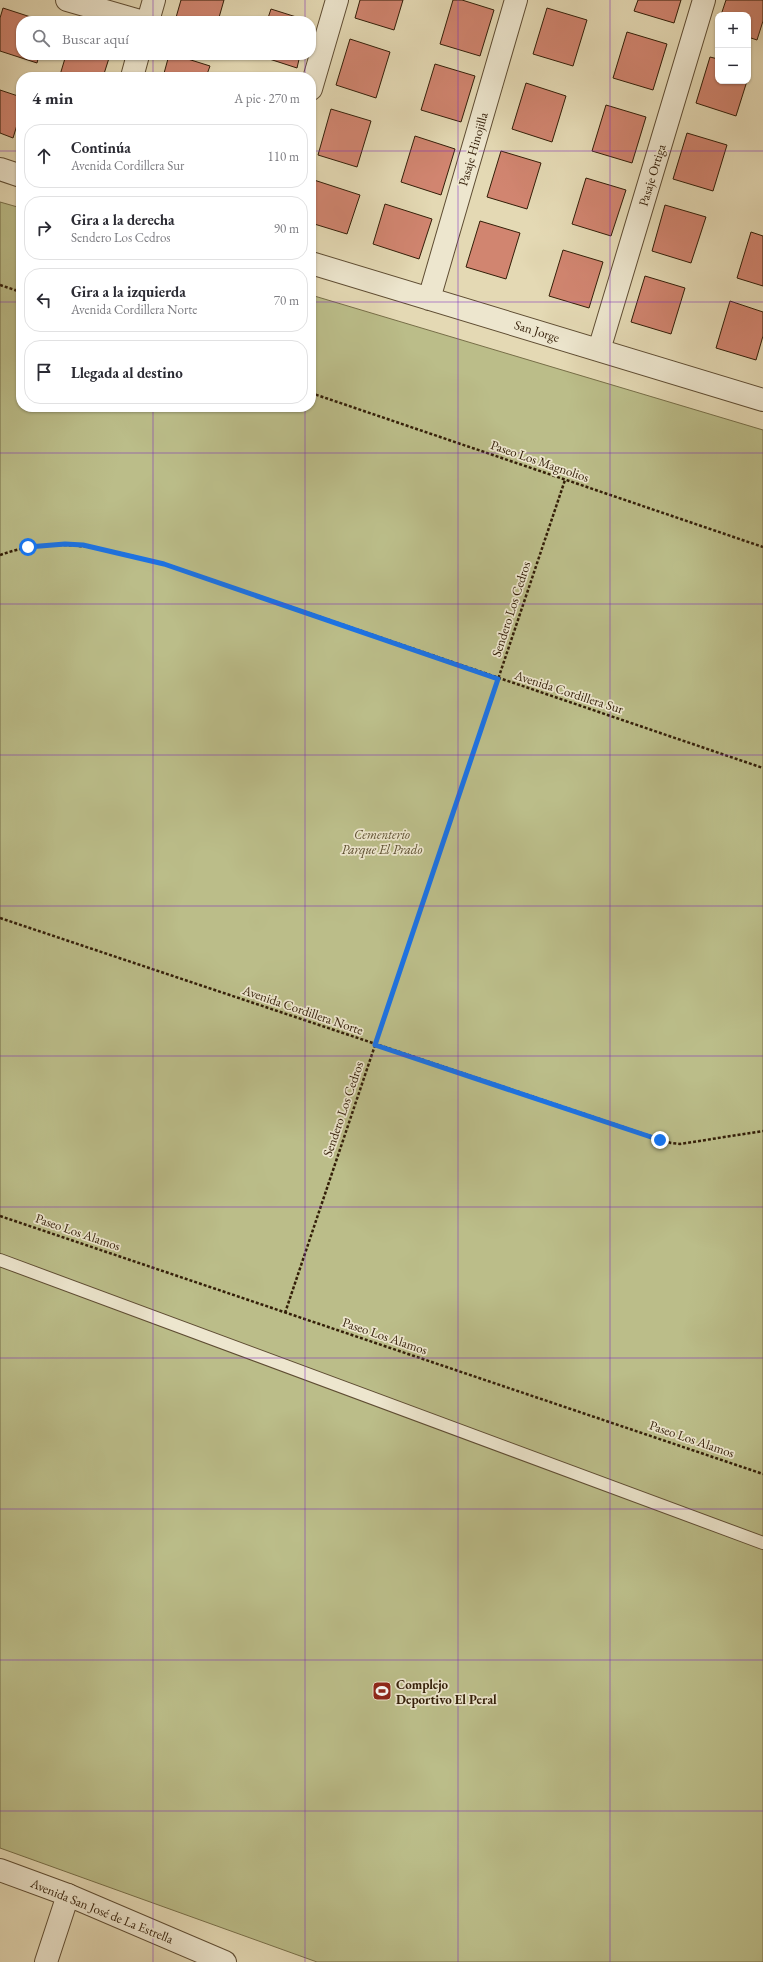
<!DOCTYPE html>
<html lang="es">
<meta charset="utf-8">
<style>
:root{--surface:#fff;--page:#f2f2f3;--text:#2b2b33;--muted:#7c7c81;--line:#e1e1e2}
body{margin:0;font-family:"EB Garamond",serif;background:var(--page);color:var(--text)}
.controls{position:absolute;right:12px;top:12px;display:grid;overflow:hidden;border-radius:8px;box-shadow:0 1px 3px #0004}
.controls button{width:36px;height:36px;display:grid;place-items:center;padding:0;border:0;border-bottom:1px solid var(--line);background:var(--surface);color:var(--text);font:20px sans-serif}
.stop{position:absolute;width:12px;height:12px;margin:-9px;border:3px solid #1a73e8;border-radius:50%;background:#fff}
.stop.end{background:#1a73e8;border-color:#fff;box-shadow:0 1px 4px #0008}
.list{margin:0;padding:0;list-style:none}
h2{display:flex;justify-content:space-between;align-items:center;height:52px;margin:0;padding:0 16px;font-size:17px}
h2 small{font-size:13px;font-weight:400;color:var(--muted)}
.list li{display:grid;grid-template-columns:26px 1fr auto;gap:12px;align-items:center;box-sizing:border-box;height:64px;margin:0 8px 8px;padding:0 8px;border:1px solid var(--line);border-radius:16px}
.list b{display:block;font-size:15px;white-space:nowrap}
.list p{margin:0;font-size:13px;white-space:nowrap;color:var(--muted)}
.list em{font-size:13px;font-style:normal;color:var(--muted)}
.icon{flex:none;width:22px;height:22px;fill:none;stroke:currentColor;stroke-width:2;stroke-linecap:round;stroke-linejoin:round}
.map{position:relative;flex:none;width:763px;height:1962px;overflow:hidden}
.search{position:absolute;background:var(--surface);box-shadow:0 1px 3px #0004;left:16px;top:16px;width:300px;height:44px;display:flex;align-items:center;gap:10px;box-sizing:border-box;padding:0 14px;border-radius:16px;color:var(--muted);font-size:15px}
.panel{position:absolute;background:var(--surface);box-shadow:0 1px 3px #0004;left:16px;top:72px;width:300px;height:340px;border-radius:16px}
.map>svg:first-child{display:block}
</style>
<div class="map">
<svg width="763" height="1962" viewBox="0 0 763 1962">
<rect width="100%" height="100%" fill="#e4d9b4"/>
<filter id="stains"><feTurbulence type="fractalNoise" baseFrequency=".005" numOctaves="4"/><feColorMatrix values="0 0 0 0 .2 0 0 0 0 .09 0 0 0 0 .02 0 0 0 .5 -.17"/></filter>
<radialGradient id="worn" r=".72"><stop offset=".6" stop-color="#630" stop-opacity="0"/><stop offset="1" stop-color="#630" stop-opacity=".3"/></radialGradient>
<path fill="#bbbd89" stroke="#776e48" d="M 0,202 L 21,208 L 21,407 L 311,407 L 311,295 L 763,430 L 763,1962 L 317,1962 L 0,1848 Z"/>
<path fill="#d18570" stroke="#331e08" d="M 181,0 L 224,0 L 218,21 L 175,21 Z
M 360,0 L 403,0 L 394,30 L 355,18 Z
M 453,0 L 462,0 L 494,10 L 480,56 L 440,44 Z
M 638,0 L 681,0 L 674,23 L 634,11 Z
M 726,0 L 763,0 L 763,21 L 757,40 L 748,37 L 748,15 L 721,15 Z
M 3,8 L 43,21 L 21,21 L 21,55 L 39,55 L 37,63 L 0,51 L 0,18 Z
M 547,8 L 587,20 L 573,66 L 533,54 Z
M 271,9 L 309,21 L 267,21 Z
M 627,32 L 667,44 L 653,90 L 613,78 Z
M 350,39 L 390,52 L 376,98 L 336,85 Z
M 66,55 L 110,55 L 103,77 L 66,77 L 60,75 Z
M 169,55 L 175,55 L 210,66 L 206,77 L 163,77 Z
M 257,55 L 300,55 L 297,68 Z
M 710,57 L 718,59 L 718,81 L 747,81 L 736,116 L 696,103 Z
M 435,64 L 475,76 L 461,122 L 421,110 Z
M 526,83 L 566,96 L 552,142 L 512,129 Z
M 0,90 L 21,97 L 21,112 L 13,138 L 0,133 Z
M 606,105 L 646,117 L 632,163 L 592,151 Z
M 331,109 L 371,121 L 357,167 L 318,155 Z
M 687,133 L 727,145 L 713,191 L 673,179 Z
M 415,136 L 455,149 L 441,195 L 401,182 Z
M 501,151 L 541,163 L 527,209 L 487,197 Z
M 586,178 L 626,190 L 611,236 L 572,224 Z
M 314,180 L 360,195 L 347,234 L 311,223 L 311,189 Z
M 385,204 L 432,219 L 419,259 L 373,244 Z
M 665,205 L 706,217 L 691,263 L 652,251 Z
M 480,221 L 520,233 L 506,279 L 466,267 Z
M 751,232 L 763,236 L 763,286 L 737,278 Z
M 563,250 L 603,262 L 589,308 L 549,296 Z
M 645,276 L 685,288 L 671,334 L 631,322 Z
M 730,301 L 763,312 L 763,336 L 756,360 L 716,348 Z"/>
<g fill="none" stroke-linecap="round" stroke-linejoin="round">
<g stroke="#5f4d33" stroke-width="14">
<path id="service" d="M 0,1260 L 763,1543"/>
</g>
<g stroke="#5f4d33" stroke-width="24">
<path id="minor" d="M 67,0 L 140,21
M 148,21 L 154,0
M 132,77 L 138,55
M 311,89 L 337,0
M 0,169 L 21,176
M 311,263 L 763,400
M 429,299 L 516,0
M 599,350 L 704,0
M 46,1962 L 68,1895"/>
</g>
<g stroke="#5f4d33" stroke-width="24">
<path id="tertiary" d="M 0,1870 L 68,1895 L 225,1962"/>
</g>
<path stroke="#331e08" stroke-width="2.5" stroke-dasharray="3 2" stroke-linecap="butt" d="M 0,285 L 21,292
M 311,393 L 763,547
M 0,555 C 59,534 107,550 165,564 L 763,768
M 0,918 L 671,1143 L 680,1144 L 763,1131
M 0,1216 L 763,1474
M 285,1313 L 565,480"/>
<use href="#service" stroke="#ede6ce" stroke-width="12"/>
<use href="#minor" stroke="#ede6ce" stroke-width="22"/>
<use href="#tertiary" stroke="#ede6ce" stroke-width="22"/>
</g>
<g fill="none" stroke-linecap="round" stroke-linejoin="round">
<path stroke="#1a73e8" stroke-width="5" d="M 28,547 L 65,544 L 83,545 L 164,564 L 498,679 L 375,1045 L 660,1140"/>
</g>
<path fill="none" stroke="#7b2cbf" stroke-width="1" stroke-opacity="0.55" d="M 153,0 L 153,21M 305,0 L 305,21M 458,0 L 458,1962M 610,0 L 610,1962M 153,55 L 153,77M 305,55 L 305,77M 0,151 L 21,151M 311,151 L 763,151M 0,302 L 21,302M 311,302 L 763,302M 153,407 L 153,1962M 305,407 L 305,1962M 0,453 L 763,453M 0,604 L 763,604M 0,755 L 763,755M 0,906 L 763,906M 0,1056 L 763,1056M 0,1207 L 763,1207M 0,1358 L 763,1358M 0,1509 L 763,1509M 0,1660 L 763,1660M 0,1811 L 763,1811"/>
<defs>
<g id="stadium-square" transform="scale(1)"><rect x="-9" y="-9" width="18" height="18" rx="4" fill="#8f2418" stroke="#ede6ce"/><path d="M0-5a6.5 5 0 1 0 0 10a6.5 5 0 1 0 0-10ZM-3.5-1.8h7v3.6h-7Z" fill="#fff"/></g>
</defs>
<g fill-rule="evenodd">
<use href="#stadium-square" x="382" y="1691"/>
</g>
<g text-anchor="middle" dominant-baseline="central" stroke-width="3.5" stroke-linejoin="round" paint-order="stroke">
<g font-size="13" fill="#331e08" stroke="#ede6ce">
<text transform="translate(473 149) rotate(-74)">Pasaje Hinojilla</text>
<text transform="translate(652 175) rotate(-73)">Pasaje Ortiga</text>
<text transform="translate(537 331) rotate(17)">San Jorge</text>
<text transform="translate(540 461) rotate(19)">Paseo Los Magnolios</text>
<text transform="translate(511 609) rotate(-72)">Sendero Los Cedros</text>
<text transform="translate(569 692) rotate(18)">Avenida Cordillera Sur</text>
<text transform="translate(303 1010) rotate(19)">Avenida Cordillera Norte</text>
<text transform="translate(343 1109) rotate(-71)">Sendero Los Cedros</text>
<text transform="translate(78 1232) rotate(19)">Paseo Los Alamos</text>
<text transform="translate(385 1336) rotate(19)">Paseo Los Alamos</text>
<text transform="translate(692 1439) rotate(19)">Paseo Los Alamos</text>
<text transform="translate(102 1911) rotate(22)">Avenida San José de La Estrella</text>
</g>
<g font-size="13" font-style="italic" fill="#5c4e2f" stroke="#ede6ce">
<text x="382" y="834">Cementerio<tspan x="382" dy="15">Parque El Prado</tspan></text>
</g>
<g font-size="13" font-weight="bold" fill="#331e08" stroke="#ede6ce" text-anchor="start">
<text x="396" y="1684">Complejo<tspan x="396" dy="15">Deportivo El Peral</tspan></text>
</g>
</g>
<rect width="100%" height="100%" filter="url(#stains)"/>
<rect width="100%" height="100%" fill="url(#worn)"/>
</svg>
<div class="controls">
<button>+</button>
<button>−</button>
</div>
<div class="stop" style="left:28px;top:547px"></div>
<div class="stop end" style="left:660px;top:1140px"></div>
<div class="search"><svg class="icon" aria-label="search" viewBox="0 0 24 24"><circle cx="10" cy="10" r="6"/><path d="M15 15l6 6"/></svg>Buscar aquí</div>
<section class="panel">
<h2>4 min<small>A pie · 270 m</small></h2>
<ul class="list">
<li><svg class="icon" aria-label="ahead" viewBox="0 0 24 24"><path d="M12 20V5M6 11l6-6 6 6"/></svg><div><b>Continúa</b><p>Avenida Cordillera Sur</p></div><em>110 m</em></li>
<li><svg class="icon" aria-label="right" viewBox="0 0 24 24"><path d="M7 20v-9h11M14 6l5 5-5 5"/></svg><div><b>Gira a la derecha</b><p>Sendero Los Cedros</p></div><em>90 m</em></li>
<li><svg class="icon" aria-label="left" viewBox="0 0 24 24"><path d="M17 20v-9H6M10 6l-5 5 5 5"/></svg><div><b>Gira a la izquierda</b><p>Avenida Cordillera Norte</p></div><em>70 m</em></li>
<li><svg class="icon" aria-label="arrive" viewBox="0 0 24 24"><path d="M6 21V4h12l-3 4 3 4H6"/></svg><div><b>Llegada al destino</b></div></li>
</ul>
</section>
</div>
